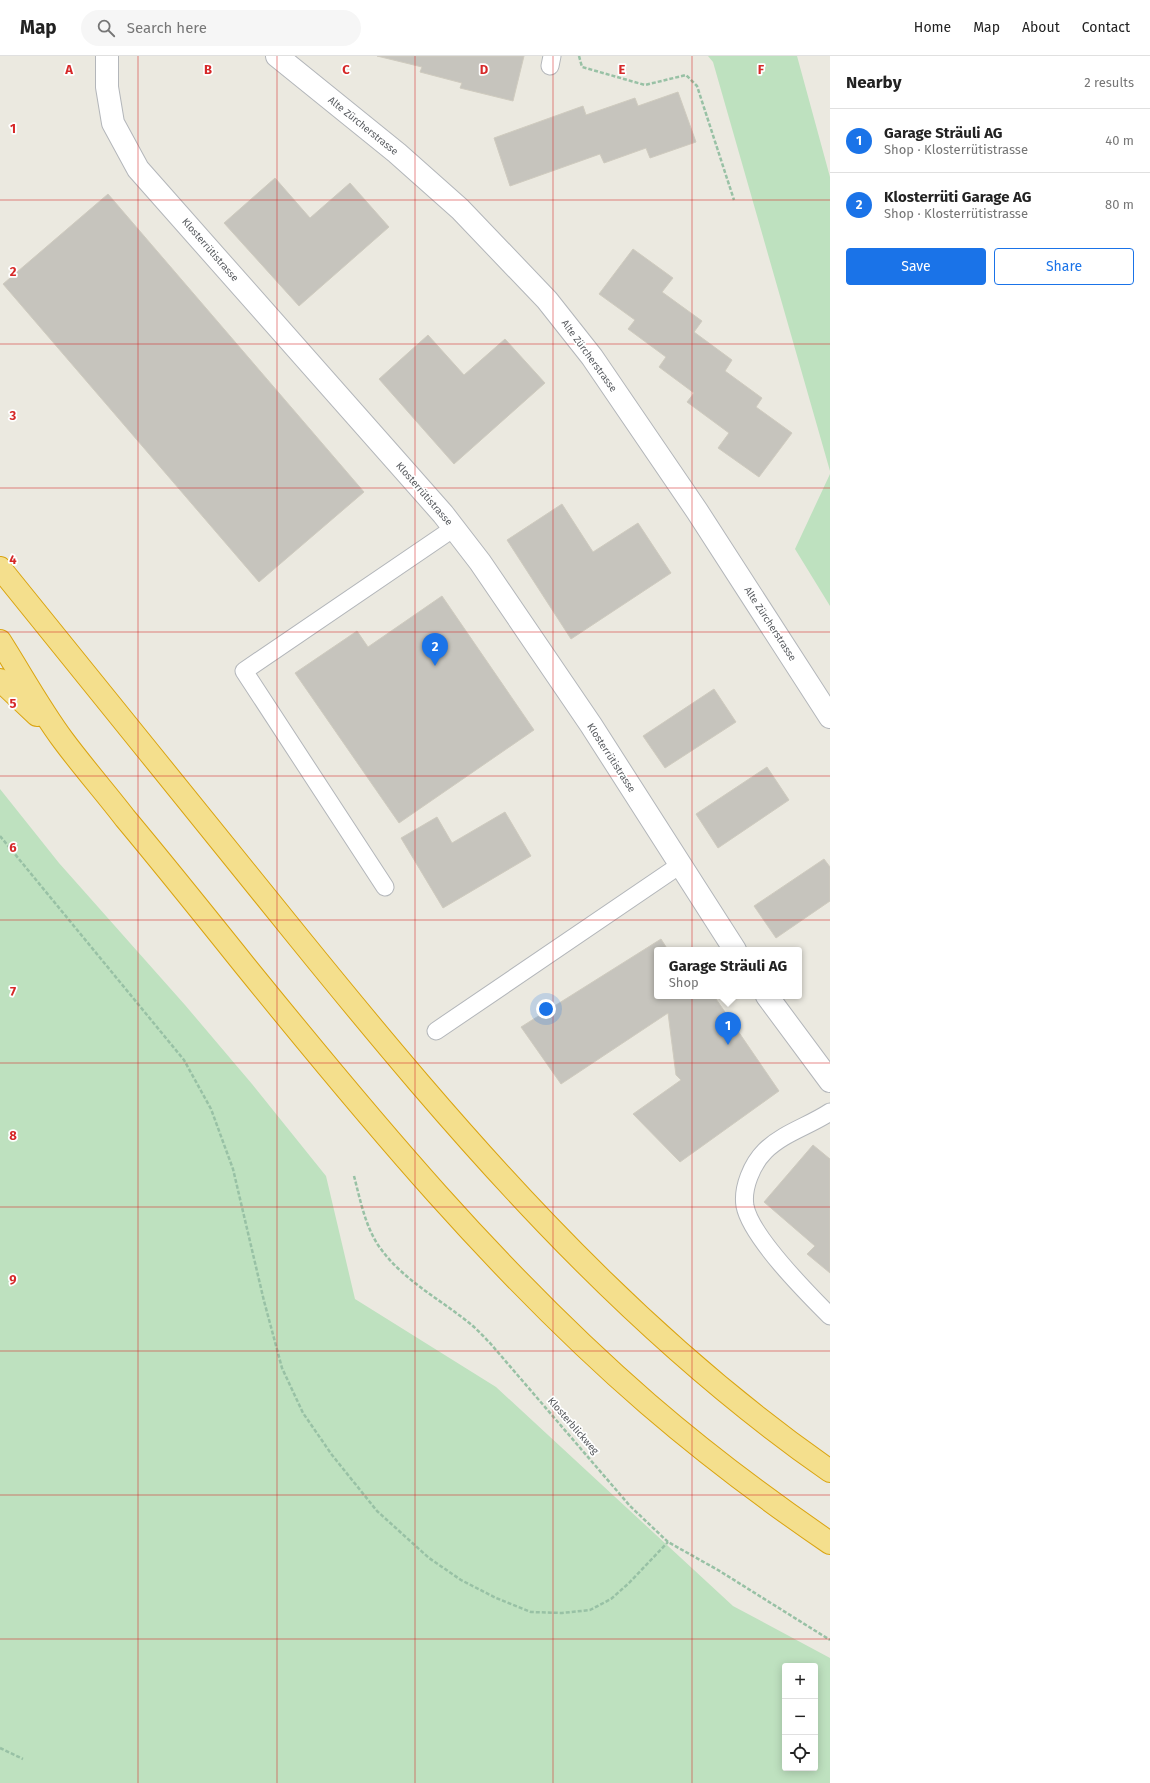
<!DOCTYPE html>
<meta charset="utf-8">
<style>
:root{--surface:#fff;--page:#f6f6f6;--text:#222;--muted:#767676;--line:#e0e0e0;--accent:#1a73e8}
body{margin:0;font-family:"Fira Sans",sans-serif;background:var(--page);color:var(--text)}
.controls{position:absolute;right:12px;bottom:12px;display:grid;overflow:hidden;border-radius:4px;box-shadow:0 2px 10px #0003}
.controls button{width:36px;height:36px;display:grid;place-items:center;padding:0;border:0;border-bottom:1px solid var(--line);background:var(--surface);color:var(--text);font:20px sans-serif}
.you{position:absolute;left:546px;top:953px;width:14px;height:14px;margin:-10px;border:3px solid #fff;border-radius:50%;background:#1a73e8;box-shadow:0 0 0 6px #1a73e833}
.badge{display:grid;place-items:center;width:26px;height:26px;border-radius:50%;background:var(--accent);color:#fff;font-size:13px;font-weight:700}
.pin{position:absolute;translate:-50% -33px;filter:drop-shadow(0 1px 2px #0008)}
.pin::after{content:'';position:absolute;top:21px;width:14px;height:12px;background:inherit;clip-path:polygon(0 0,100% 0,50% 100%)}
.popup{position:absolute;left:654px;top:891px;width:148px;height:52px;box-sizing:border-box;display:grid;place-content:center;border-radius:4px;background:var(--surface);filter:drop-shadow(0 1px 3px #0005);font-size:13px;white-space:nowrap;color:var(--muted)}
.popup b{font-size:15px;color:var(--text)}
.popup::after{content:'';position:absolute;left:50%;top:100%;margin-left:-8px;border:8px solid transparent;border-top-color:var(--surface)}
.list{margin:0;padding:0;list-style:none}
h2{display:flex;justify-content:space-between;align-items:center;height:52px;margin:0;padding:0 16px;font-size:17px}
h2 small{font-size:13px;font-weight:400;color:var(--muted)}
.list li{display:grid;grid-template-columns:26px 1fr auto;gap:12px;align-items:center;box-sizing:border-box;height:64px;padding:0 16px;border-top:1px solid var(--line)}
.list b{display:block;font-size:15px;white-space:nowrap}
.list p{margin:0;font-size:13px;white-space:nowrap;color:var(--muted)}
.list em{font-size:13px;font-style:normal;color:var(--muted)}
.actions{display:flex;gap:8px;padding:12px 16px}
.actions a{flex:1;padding:9px 0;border:1px solid var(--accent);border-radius:4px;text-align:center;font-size:14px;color:var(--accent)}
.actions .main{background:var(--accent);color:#fff}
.icon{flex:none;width:22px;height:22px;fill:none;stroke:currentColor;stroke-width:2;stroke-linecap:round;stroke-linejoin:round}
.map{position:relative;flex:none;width:830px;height:1727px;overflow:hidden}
header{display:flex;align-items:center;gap:24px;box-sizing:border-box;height:56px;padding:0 20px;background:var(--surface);border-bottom:1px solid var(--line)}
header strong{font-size:19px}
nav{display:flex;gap:22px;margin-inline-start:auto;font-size:14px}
.search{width:280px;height:36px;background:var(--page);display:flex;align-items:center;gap:10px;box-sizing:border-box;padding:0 14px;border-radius:22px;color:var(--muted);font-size:15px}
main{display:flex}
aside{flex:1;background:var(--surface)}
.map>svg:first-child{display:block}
</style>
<header>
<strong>Map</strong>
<div class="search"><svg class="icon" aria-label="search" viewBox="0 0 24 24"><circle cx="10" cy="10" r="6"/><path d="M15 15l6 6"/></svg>Search here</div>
<nav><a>Home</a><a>Map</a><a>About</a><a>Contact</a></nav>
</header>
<main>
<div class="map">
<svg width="830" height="1727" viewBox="0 0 830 1727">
<rect width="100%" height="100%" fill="#ebe9e0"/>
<path fill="#bee1bf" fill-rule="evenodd" d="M 708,0 L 797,0 L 830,121 L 830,415 L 713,6 Z
M 830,418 L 830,550 L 795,493 Z
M 0,733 L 59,807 L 185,949 L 252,1028 L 326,1120 L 355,1243 L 496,1331 L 733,1550 L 830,1602 L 830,1727 L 0,1727 ZM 785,1610 L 815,1610 L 815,1712 L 785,1712 Z"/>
<path fill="#c6c4bd" stroke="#cfcbbf" d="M 377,0 L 524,0 L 513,45 L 460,32 L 462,27 L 420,16 L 422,11 Z
M 678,36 L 696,86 L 650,102 L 646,92 L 604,107 L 600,98 L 510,130 L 494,82 L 583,50 L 586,59 L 635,42 L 638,50 Z
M 275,122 L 310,162 L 350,127 L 389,171 L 299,250 L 224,167 Z
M 108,138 L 364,436 L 259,526 L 3,228 Z
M 633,193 L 673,222 L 662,236 L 702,265 L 694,276 L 732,304 L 725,315 L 762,342 L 756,351 L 792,377 L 759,421 L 718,392 L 729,377 L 687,346 L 694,337 L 659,311 L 666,301 L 628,273 L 635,264 L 599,238 Z
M 428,279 L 464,319 L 505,283 L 545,327 L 454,408 L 379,323 Z
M 562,448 L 593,496 L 638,467 L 671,517 L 571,583 L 507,484 Z
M 442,540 L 534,674 L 399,767 L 295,617 L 357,575 L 368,591 Z
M 714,633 L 736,666 L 665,712 L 643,680 Z
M 767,711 L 789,744 L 718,792 L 696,758 Z
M 505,756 L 531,800 L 443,852 L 401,782 L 437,761 L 452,787 Z
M 824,803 L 830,811 L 830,845 L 776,882 L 754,850 Z
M 661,883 L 668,894 L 657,894 L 657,940 L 714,940 L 779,1035 L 680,1106 L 633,1058 L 681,1024 L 676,1019 L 668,957 L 561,1028 L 521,971 Z
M 813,1089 L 830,1103 L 830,1217 L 807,1198 L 815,1190 L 764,1146 Z"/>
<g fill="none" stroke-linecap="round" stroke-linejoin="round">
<g stroke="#b3b6ba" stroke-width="19">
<path id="service" d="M 550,10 L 552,0
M 385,831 L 244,615 L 454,472
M 436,975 L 680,809
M 830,1056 C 809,1070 783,1077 765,1095 C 752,1108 742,1132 745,1150 C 751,1181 807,1237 830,1260"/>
</g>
<g stroke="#b3b6ba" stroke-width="24">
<path id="minor" d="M 107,0 L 107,31 L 113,67 L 138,113 L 443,458 L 480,506 L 591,669 L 735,894
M 277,0 L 397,97 L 460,153 L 547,244 L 592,301 L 697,455 L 830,661
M 767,940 L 830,1025"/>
</g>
<g stroke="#daa410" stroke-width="24">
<path id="motorway" d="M 0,512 C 100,635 199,759 299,882 C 458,1078 622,1270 830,1415
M 0,585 C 21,618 40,653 63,684 C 83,711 105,736 125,762 C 166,811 206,861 246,911 C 371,1065 498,1218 648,1348 C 706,1398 767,1444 830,1487
M 0,624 L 37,659"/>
</g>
<path stroke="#98c1a5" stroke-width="2.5" stroke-dasharray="4 2" stroke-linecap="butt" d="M 579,0 L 582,11 L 645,29 L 686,19 L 697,30 L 734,144
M 0,780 L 184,1004 L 211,1053 L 233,1113 L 264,1245 L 282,1312 L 303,1357 L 332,1399 L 377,1455 L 429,1502 L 461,1524 L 496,1542 L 531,1556 L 562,1557 L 590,1554 L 611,1543 L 629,1527 L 668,1486
M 354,1120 C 360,1143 365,1169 378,1189 C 401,1223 437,1241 468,1266 C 476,1272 483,1280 490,1287 L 630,1450 L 668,1486 L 718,1514 L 830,1584
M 0,1692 L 23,1703"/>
<use href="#service" stroke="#fff" stroke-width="17"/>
<use href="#minor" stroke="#fff" stroke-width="22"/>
<use href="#motorway" stroke="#f4df8d" stroke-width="22"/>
</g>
<path fill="none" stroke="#d62828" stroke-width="1" stroke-opacity="0.55" d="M 138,0 L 138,1727M 277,0 L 277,1727M 415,0 L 415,1727M 553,0 L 553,1727M 692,0 L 692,1727M 0,144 L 830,144M 0,288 L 830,288M 0,432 L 830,432M 0,576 L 830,576M 0,720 L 830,720M 0,864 L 830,864M 0,1007 L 830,1007M 0,1151 L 830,1151M 0,1295 L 830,1295M 0,1439 L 830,1439M 0,1583 L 830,1583"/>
<g text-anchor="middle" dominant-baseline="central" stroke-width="3.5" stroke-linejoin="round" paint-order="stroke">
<g font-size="10" fill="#595c60" stroke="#fff">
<text transform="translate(363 70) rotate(39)">Alte Zürcherstrasse</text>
<text transform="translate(210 194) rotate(49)">Klosterrütistrasse</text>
<text transform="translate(589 300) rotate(54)">Alte Zürcherstrasse</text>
<text transform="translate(424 438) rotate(49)">Klosterrütistrasse</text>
<text transform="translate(770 568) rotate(57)">Alte Zürcherstrasse</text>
<text transform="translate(611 702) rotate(57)">Klosterrütistrasse</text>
<text transform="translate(573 1370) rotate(49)">Klosterblickweg</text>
</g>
</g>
<g font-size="13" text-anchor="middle" font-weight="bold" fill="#d62828" stroke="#fff" stroke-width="3.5" stroke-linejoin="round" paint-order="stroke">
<text x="69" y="18">A</text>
<text x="208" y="18">B</text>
<text x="346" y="18">C</text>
<text x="484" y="18">D</text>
<text x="622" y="18">E</text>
<text x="761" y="18">F</text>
<text x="13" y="77">1</text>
<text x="13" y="220">2</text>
<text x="13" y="364">3</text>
<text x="13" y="508">4</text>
<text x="13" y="652">5</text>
<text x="13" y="796">6</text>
<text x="13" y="940">7</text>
<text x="13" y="1084">8</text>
<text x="13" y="1228">9</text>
</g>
</svg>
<div class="controls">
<button>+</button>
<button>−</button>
<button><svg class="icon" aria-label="locate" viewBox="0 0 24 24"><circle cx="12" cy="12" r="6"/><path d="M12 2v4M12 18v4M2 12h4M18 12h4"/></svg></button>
</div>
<div class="you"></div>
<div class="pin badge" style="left:728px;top:989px">1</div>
<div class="popup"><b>Garage Sträuli AG</b>Shop</div>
<div class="pin badge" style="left:435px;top:610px">2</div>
</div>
<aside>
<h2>Nearby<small>2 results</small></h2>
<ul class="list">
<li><span class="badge">1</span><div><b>Garage Sträuli AG</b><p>Shop · Klosterrütistrasse</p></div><em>40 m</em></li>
<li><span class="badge">2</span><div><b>Klosterrüti Garage AG</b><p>Shop · Klosterrütistrasse</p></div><em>80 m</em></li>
</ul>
<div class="actions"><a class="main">Save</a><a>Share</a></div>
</aside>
</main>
